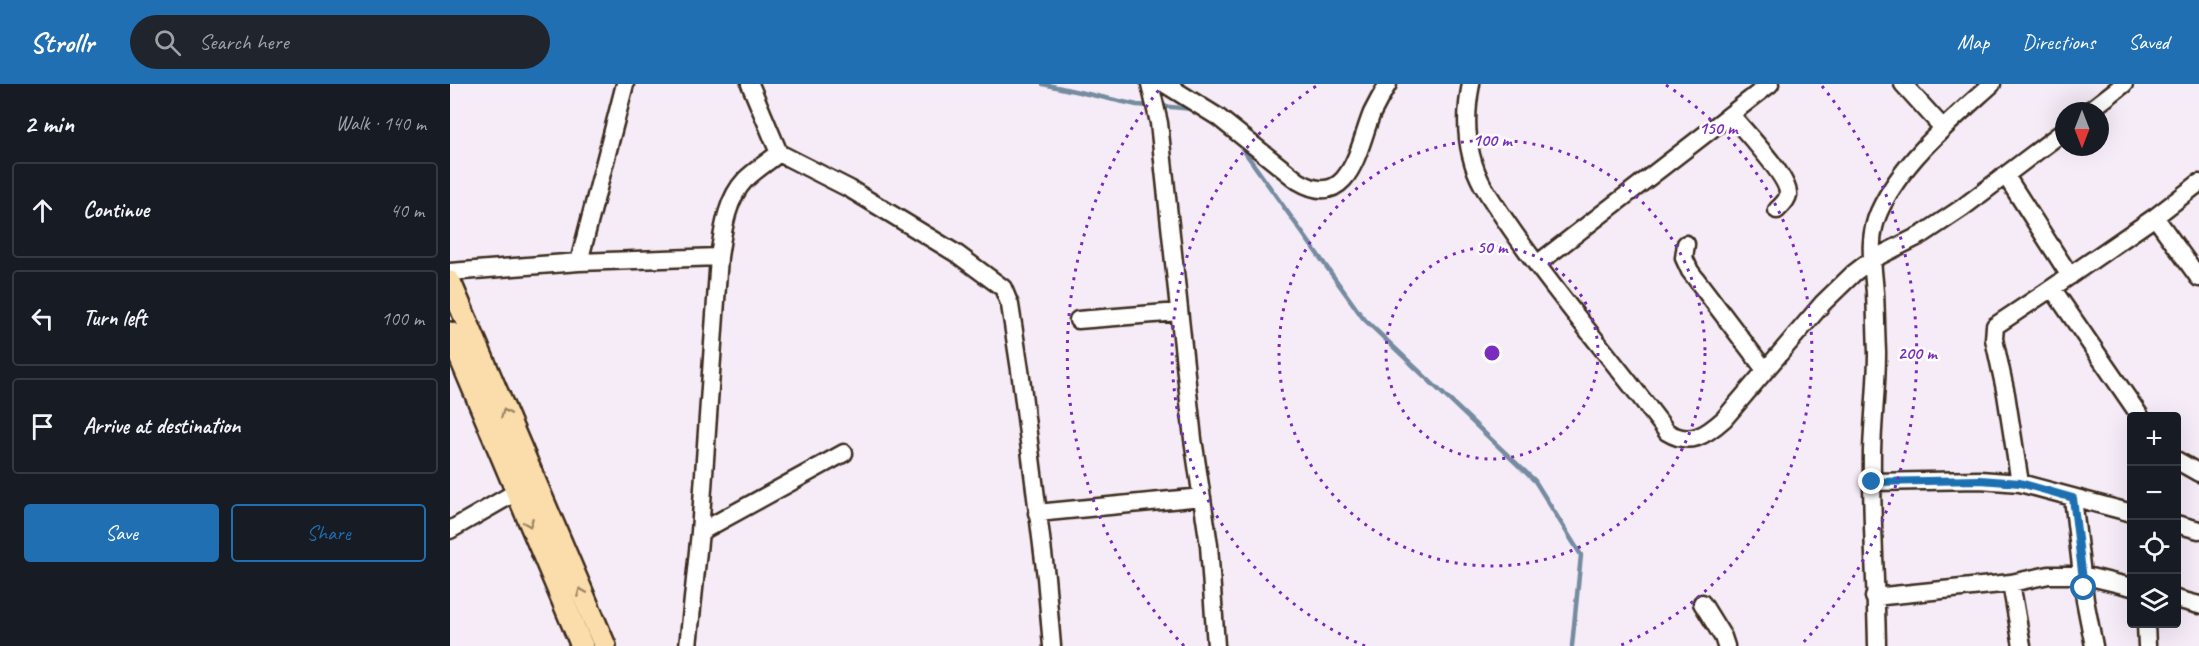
<!DOCTYPE html>
<meta charset="utf-8">
<style>
:root{--surface:#171b24;--page:#20242c;--text:#f1f3f6;--muted:#9ea1a6;--line:#363941;--accent:#1f6fb2}
body{margin:0;font-family:Caveat,sans-serif;background:var(--page);color:var(--text)}
.controls{position:absolute;right:18px;bottom:18px;display:grid;overflow:hidden;border-radius:6px;box-shadow:0 6px 24px #0002}
.controls button{width:54px;height:54px;display:grid;place-items:center;padding:0;border:0;border-bottom:2px solid var(--line);background:var(--surface);color:var(--text);font:30px sans-serif}
.compass{position:absolute;left:1605px;top:18px;width:54px;height:54px;border-radius:50%;background:var(--surface);box-shadow:0 6px 24px #0002;rotate:180deg}
.stop{position:absolute;width:18px;height:18px;margin:-14px;border:4px solid #1f6fb2;border-radius:50%;background:#fff}
.stop.end{background:#1f6fb2;border-color:#fff;box-shadow:0 2px 6px #0008}
.list{margin:0;padding:0;list-style:none}
h2{display:flex;justify-content:space-between;align-items:center;height:78px;margin:0;padding:0 24px;font-size:26px}
h2 small{font-size:20px;font-weight:400;color:var(--muted)}
.list li{display:grid;grid-template-columns:39px 1fr auto;gap:18px;align-items:center;box-sizing:border-box;height:96px;margin:0 12px 12px;padding:0 12px;border:2px solid var(--line);border-radius:6px}
.list b{display:block;font-size:22px;white-space:nowrap}
.list em{font-size:20px;font-style:normal;color:var(--muted)}
.actions{display:flex;gap:12px;padding:18px 24px}
.actions a{flex:1;padding:14px 0;border:2px solid var(--accent);border-radius:6px;text-align:center;font-size:21px;color:var(--accent)}
.actions .main{background:var(--accent);color:#fff}
.icon{flex:none;width:33px;height:33px;fill:none;stroke:currentColor;stroke-width:2;stroke-linecap:round;stroke-linejoin:round}
.map{position:relative;flex:none;width:1749px;height:562px;overflow:hidden}
header{display:flex;align-items:center;gap:36px;box-sizing:border-box;height:84px;padding:0 30px;background:var(--accent);color:#fff}
header strong{font-size:28px}
nav{display:flex;gap:33px;margin-inline-start:auto;font-size:21px}
.search{width:420px;height:54px;background:var(--page);display:flex;align-items:center;gap:15px;box-sizing:border-box;padding:0 21px;border-radius:33px;color:var(--muted);font-size:22px}
main{display:flex}
aside{flex:1;background:var(--surface)}
.map>svg:first-child{display:block}
</style>
<header>
<strong>Strollr</strong>
<div class="search"><svg class="icon" aria-label="search" viewBox="0 0 24 24"><circle cx="10" cy="10" r="6"/><path d="M15 15l6 6"/></svg>Search here</div>
<nav><a>Map</a><a>Directions</a><a>Saved</a></nav>
</header>
<main>
<aside>
<h2>2 min<small>Walk · 140 m</small></h2>
<ul class="list">
<li><svg class="icon" aria-label="ahead" viewBox="0 0 24 24"><path d="M12 20V5M6 11l6-6 6 6"/></svg><div><b>Continue</b></div><em>40 m</em></li>
<li><svg class="icon" aria-label="left" viewBox="0 0 24 24"><path d="M17 20v-9H6M10 6l-5 5 5 5"/></svg><div><b>Turn left</b></div><em>100 m</em></li>
<li><svg class="icon" aria-label="arrive" viewBox="0 0 24 24"><path d="M6 21V4h12l-3 4 3 4H6"/></svg><div><b>Arrive at destination</b></div></li>
</ul>
<div class="actions"><a class="main">Save</a><a>Share</a></div>
</aside>
<div class="map">
<svg width="1749" height="562" viewBox="0 0 1749 562">
<rect width="100%" height="100%" fill="#f6ecf8"/>
<filter id="ink" filterUnits="userSpaceOnUse"><feTurbulence type="fractalNoise" baseFrequency=".0167" numOctaves="2"/><feDisplacementMap in="SourceGraphic" scale="12" xChannelSelector="R" yChannelSelector="G"/><feConvolveMatrix kernelMatrix="1 2 1 2 8 2 1 2 1" color-interpolation-filters="sRGB"/></filter>
<g filter="url(#ink)">
<g fill="none" stroke-linecap="round" stroke-linejoin="round">
<path stroke="#748ba0" stroke-width="4.5" d="M 593,0 L 687,21 L 702,22
M 710,22 L 743,25
M 789,60 L 913,234 L 1085,397 L 1131,471 L 1122,562"/>
<g stroke="#3b2a1e" stroke-width="21">
<path id="minor" d="M 300,0 L 329,69 L 400,105 L 507,170 L 553,204 L 560,221 L 570,286 L 596,493 L 602,562
M 700,0 L 709,39 L 743,355 L 759,461 L 766,562
M 715,0 L 768,33 L 848,97 C 900,128 908,63 922,29 C 927,19 932,10 938,0
M 1021,0 C 1014,35 1016,71 1033,102 C 1087,189 1156,266 1217,348 C 1240,362 1255,352 1274,335 L 1373,219 L 1404,189 L 1421,176 L 1473,150 L 1512,124 L 1614,47
M 1453,0 L 1493,44
M 1639,27 L 1674,0
M 1281,31 C 1293,45 1340,94 1338,111 C 1337,117 1331,122 1327,126
M 1556,92 L 1620,192
M 1705,133 L 1749,194
M 1236,160 L 1234,174 L 1240,187 L 1315,286
M 129,178 L 175,0
M 1087,180 L 1320,0
M 0,188 L 129,178 L 269,173
M 1602,204 L 1690,332
M 628,236 L 729,228
M 1726,376 L 1749,389
M 1422,398 L 1530,396 L 1570,399 L 1682,429
M 1570,399 L 1556,310 L 1544,255 L 1545,242 L 1602,204 L 1705,133 L 1749,99
M 1623,414 L 1635,516 L 1644,562
M 587,429 L 752,413
M 1726,440 L 1749,446
M 0,446 L 75,403
M 250,448 L 394,369
M 1561,499 L 1572,562
M 1424,513 L 1561,499 L 1599,491 L 1632,491 L 1682,503
M 1726,515 L 1749,521
M 1252,519 L 1273,553 L 1276,562
M 1696,540 L 1697,562
M 238,562 L 250,448 L 269,173 C 273,147 276,116 295,96 C 305,86 318,78 329,69
M 1427,562 C 1426,497 1421,432 1422,367 C 1423,334 1427,301 1427,268 C 1426,248 1426,228 1425,209 C 1423,181 1417,155 1429,128 C 1452,77 1501,37 1542,0"/>
</g>
<g stroke="#3b2a1e" stroke-width="26">
<path id="major" d="M 0,198 L 155,562
M 0,249 L 132,562"/>
</g>
<use href="#minor" stroke="#fff" stroke-width="16"/>
<use href="#major" stroke="#fbddab" stroke-width="21"/>
</g>
<defs><path id="oneway-chevron" d="M-2-3.5L2.5 0L-2 3.5" fill="none" stroke-width="1.6" stroke-linecap="round" stroke-linejoin="round" transform="scale(1.5)"/></defs>
<g stroke="#9b8464">
<use href="#oneway-chevron" transform="translate(55 329) rotate(-113)"/>
<use href="#oneway-chevron" transform="translate(79 439) rotate(67)"/>
<use href="#oneway-chevron" transform="translate(131 508) rotate(-113)"/>
</g>
</g>
<g fill="none" stroke-linecap="round" stroke-linejoin="round" filter="url(#ink)">
<path stroke="#1f6fb2" stroke-width="8" d="M 1422,398 L 1530,396 L 1570,399 L 1623,414 L 1634,504"/>
</g>
<g fill="none" stroke="#7b2cbf" stroke-width="3" stroke-dasharray="3 6">
<circle cx="1042" cy="269" r="106"/>
<circle cx="1042" cy="269" r="213"/>
<path d="M915 562A319 319 0 0 1 868 1M1216 1A319 319 0 0 1 1169 562"/>
<path d="M734 562A425 425 0 0 1 712 2M1372 2A425 425 0 0 1 1350 562"/>
</g>
<circle cx="1042" cy="269" r="9" fill="#7b2cbf" stroke="#fff" stroke-width="3"/>
<g font-size="18" text-anchor="middle" font-weight="bold" fill="#7b2cbf" stroke="#fff" stroke-width="5" stroke-linejoin="round" paint-order="stroke">
<text x="1268" y="50">150 m</text>
<text x="1042" y="62">100 m</text>
<text x="1042" y="169">50 m</text>
<text x="1467" y="275">200 m</text>
</g>
</svg>
<div class="controls">
<button>+</button>
<button>−</button>
<button><svg class="icon" aria-label="locate" viewBox="0 0 24 24"><circle cx="12" cy="12" r="6"/><path d="M12 2v4M12 18v4M2 12h4M18 12h4"/></svg></button>
<button><svg class="icon" aria-label="layers" viewBox="0 0 24 24"><path d="M12 4l9 5-9 5-9-5zM3 14l9 5 9-5"/></svg></button>
</div>
<svg class="compass" viewBox="-18 -18 36 36"><path d="M0-13l5 13h-10z" fill="#e53935"/><path d="M0 13l5-13h-10z" fill="#9ea1a6"/></svg>
<div class="stop" style="left:1634px;top:504px"></div>
<div class="stop end" style="left:1422px;top:398px"></div>
</div>
</main>
